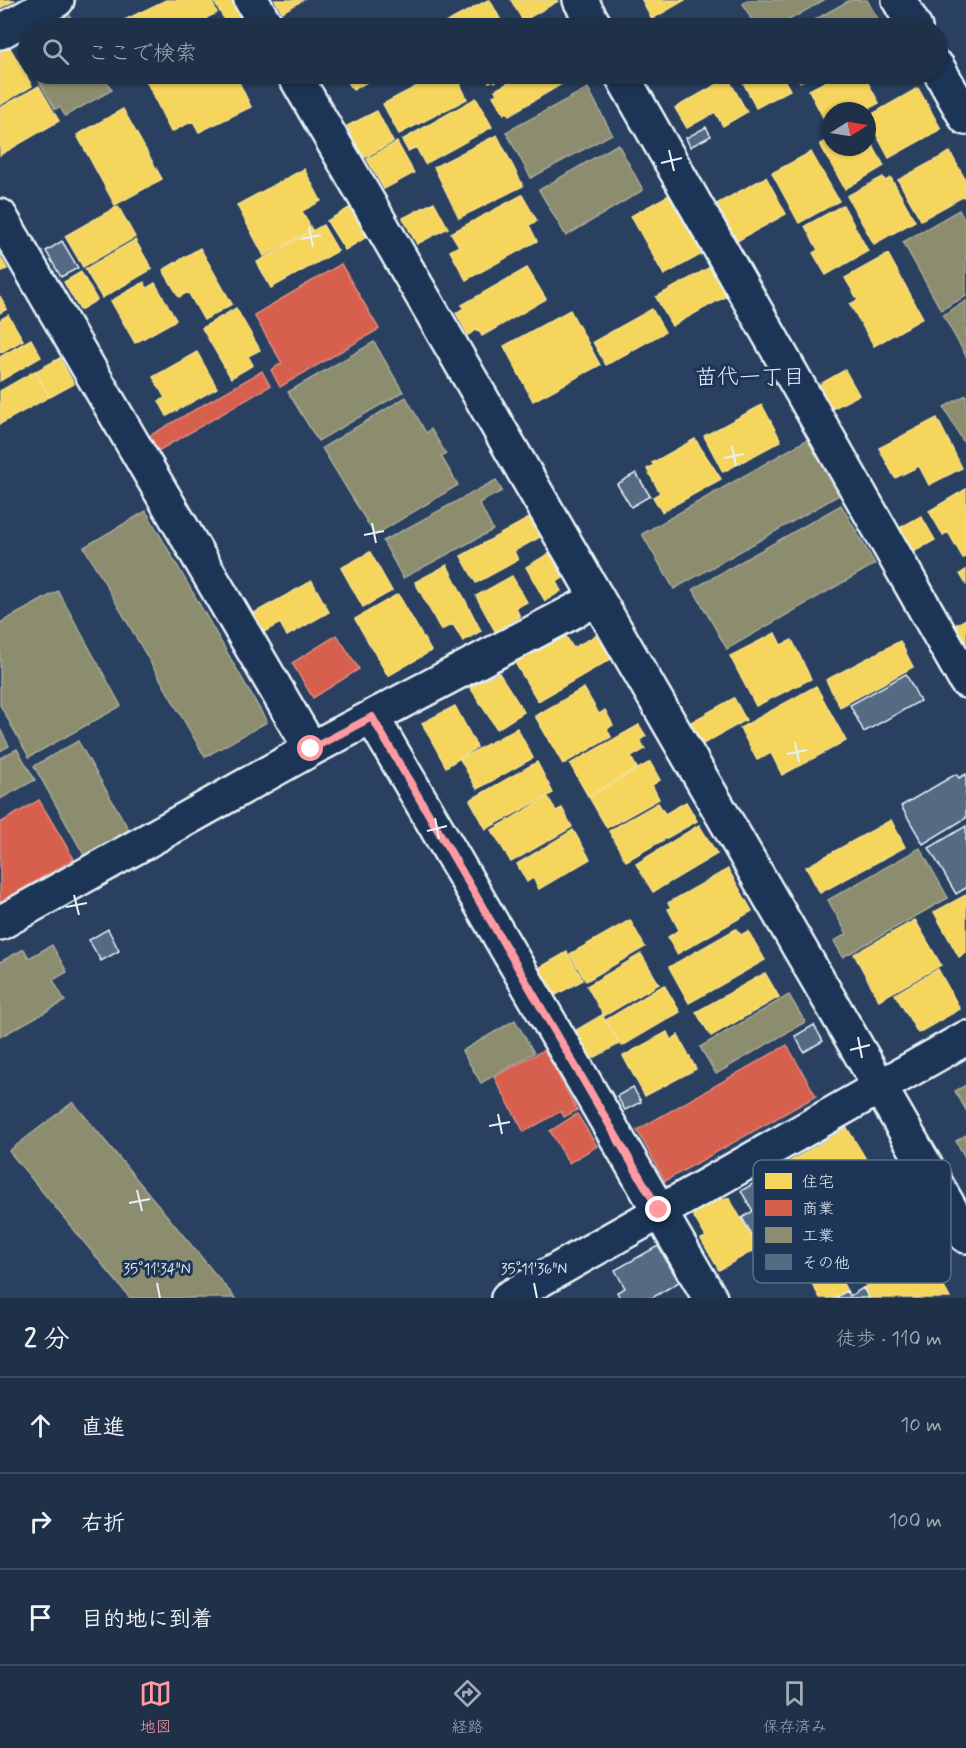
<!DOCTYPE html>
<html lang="ja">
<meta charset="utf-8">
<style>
:root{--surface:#1f3049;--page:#2c3c53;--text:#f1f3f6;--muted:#a1a9b4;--line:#3c4b61;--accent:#ff9aa2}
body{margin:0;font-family:Mynerve,"Klee One",sans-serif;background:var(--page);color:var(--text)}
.compass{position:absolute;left:822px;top:102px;width:54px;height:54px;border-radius:50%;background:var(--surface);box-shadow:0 2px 4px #0004;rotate:78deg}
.stop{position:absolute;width:18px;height:18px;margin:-14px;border:4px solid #ff9aa2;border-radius:50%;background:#fff}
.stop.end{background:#ff9aa2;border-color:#fff;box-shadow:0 2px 6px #0008}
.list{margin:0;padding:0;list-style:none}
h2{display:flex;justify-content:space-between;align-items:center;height:78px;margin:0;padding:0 24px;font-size:26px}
h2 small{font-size:20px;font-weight:400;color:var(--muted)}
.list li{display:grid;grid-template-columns:39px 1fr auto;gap:18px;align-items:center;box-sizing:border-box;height:96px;padding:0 24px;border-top:2px solid var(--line)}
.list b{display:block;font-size:22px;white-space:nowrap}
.list em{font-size:20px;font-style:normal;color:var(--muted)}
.icon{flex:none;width:33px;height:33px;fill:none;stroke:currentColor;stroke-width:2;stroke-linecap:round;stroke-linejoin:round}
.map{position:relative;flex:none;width:966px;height:1298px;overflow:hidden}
.search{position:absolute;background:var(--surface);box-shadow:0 2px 4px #0004;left:18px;right:18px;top:18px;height:66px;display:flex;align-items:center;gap:15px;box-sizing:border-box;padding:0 21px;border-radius:33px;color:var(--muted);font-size:22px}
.sheet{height:366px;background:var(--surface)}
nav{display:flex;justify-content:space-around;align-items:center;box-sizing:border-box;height:84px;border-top:2px solid var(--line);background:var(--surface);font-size:16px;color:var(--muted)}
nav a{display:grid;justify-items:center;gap:3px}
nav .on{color:var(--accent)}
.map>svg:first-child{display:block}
</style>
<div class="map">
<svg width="966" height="1298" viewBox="0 0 966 1298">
<rect width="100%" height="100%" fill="#294061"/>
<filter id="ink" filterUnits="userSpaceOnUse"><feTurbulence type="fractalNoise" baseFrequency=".0167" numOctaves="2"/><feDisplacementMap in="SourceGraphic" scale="12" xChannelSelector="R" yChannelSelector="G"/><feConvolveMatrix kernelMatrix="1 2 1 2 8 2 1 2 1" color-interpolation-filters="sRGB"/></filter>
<g filter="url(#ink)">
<path fill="#f6d55c" stroke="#f2dd8b" stroke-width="1.5" d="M 0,0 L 15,0 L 0,8 Z
M 166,0 L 211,0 L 217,13 L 206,18 L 211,28 L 121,28 L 118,23 Z
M 213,0 L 233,0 L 243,17 L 228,25 Z
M 275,0 L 303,0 L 282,12 Z
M 490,0 L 505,28 L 436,28 L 488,0 Z
M 511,0 L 557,0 L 558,1 L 523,21 Z
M 642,0 L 685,0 L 652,19 Z
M 9,46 L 32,86 L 0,105 L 0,52 Z
M 143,74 L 235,74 L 251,107 L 199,132 L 193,121 L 171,132 Z
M 347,74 L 381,74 L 353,90 L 344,75 Z
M 440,74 L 461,74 L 465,82 L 460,84 L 467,99 L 399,134 L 383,104 Z
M 485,74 L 511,74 L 495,82 L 494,80 L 489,82 Z
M 525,74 L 569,74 L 572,78 L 509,115 L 507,112 L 504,114 L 493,96 L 497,94 L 495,90 Z
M 739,74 L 781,74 L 790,90 L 756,108 Z
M 840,74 L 863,74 L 879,103 L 864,111 L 831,111 L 829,129 L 809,90 Z
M 728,78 L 747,112 L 723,126 L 715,112 L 687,128 L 675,108 Z
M 39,86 L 59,121 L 0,155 L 0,108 Z
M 918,88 L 941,129 L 889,158 L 867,117 Z
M 476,98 L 492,127 L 425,164 L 416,147 L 408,151 L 402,140 Z
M 123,109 L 162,179 L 115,205 L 77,135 Z
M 377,111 L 393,142 L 364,158 L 347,126 Z
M 497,135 L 523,186 L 459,218 L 434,167 Z
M 867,135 L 884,166 L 845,189 L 820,144 L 831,138 L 831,147 L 867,147 Z
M 397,142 L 414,173 L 384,189 L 367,159 Z
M 811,152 L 839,201 L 799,223 L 772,173 Z
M 950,152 L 966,181 L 966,195 L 921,220 L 898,180 Z
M 304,169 L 321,201 L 302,211 L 312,230 L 264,256 L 237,205 Z
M 766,177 L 786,214 L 737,241 L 726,221 L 721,224 L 711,207 Z
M 883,177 L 885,181 L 891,178 L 915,221 L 874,244 L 847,196 Z
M 522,195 L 537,221 L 529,225 L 537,241 L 466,280 L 450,251 L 459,246 L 451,233 Z
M 669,195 L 702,254 L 664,275 L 631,216 Z
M 434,202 L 448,228 L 417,244 L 403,218 Z
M 843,205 L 868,251 L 826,275 L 813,253 L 818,250 L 805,226 Z
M 118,206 L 135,237 L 83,267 L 65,236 Z
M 351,207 L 368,236 L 345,250 L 327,221 Z
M 323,225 L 338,251 L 271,288 L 257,262 Z
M 135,240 L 152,269 L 102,298 L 85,269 Z
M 200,248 L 232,304 L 204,320 L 188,292 L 179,297 L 163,270 Z
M 888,254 L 923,318 L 874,346 L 850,304 L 858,300 L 845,278 Z
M 0,256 L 7,269 L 0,272 Z
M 712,266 L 728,295 L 672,326 L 656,297 Z
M 527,268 L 546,299 L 482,336 L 478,329 L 468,335 L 456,313 L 464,308 L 462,305 Z
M 81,272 L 97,300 L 80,310 L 64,282 Z
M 144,282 L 147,288 L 155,283 L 176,320 L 135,343 L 111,301 Z
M 0,296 L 7,309 L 0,313 Z
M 236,308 L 260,350 L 248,356 L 253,365 L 231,378 L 202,328 Z
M 652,309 L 665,332 L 606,365 L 593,342 Z
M 570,310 L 600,365 L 533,401 L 504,346 Z
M 8,315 L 23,340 L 0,353 L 0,320 Z
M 31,339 L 41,357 L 0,381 L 0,357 Z
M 197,352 L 217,388 L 167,416 L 159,401 L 165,398 L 153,377 Z
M 60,358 L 74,384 L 50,397 L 36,371 Z
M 845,370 L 859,395 L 828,411 L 815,387 Z
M 35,371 L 49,397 L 0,424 L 0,391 Z
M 762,405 L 781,441 L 723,472 L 704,436 Z
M 937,418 L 962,468 L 929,485 L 919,466 L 895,478 L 879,448 Z
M 695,439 L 721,479 L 662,512 L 653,497 L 660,493 L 647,469 L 654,465 L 652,463 Z
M 966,489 L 966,556 L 963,558 L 948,532 L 943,535 L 929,511 Z
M 921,516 L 935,540 L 910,554 L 896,530 Z
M 531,517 L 542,536 L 514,551 L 518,560 L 476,583 L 461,556 Z
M 370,552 L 392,591 L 363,607 L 341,568 Z
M 550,553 L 563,578 L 556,582 L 561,591 L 545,601 L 526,567 Z
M 447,565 L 481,631 L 463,641 L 453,624 L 441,630 L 415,582 Z
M 966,570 L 966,584 L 960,574 Z
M 512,576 L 527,602 L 516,608 L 520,617 L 495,631 L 476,596 Z
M 312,581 L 329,612 L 287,636 L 280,623 L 264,632 L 254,613 Z
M 398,594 L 431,651 L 388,676 L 355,619 Z
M 966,619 L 966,655 L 950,628 Z
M 564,633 L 573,648 L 597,635 L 611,659 L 538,701 L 514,661 Z
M 775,633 L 781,645 L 792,640 L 811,679 L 756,706 L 730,656 Z
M 900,641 L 913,667 L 840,707 L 826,680 Z
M 499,673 L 524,712 L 497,729 L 470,687 Z
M 816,686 L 846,741 L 782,775 L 771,753 L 757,760 L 740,728 Z
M 584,688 L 599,714 L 605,710 L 613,725 L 607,729 L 611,737 L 563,764 L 535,716 Z
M 734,698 L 746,720 L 703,744 L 691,722 Z
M 455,706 L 477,747 L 446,767 L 422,723 Z
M 639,725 L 646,736 L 640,740 L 645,749 L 631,757 L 637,768 L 588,796 L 570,764 Z
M 517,728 L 533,758 L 477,789 L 460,759 Z
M 537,762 L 553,793 L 486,829 L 470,800 Z
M 650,762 L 660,780 L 652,785 L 659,799 L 607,828 L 589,797 Z
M 548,797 L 556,811 L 562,808 L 572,827 L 511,862 L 492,830 Z
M 686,802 L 697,821 L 626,861 L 609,831 L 658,803 L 665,814 Z
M 891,820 L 905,847 L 820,893 L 806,867 Z
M 699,825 L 717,854 L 653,892 L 636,864 Z
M 573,830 L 590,859 L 539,889 L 533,878 L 527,882 L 517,864 Z
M 728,869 L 752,911 L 677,954 L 668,937 L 679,930 L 668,909 L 671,907 L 668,903 Z
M 966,895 L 966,953 L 959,957 L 934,912 Z
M 630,920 L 645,947 L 586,981 L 570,954 Z
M 915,920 L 941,965 L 879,1000 L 854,954 Z
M 736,929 L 741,935 L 748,931 L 765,960 L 689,1003 L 669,967 Z
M 567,952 L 583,980 L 554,996 L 539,968 Z
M 641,954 L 659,984 L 604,1016 L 587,986 Z
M 938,969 L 960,1009 L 918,1033 L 895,994 Z
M 765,973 L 779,997 L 711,1036 L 696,1012 Z
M 664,985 L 680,1012 L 622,1046 L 606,1020 Z
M 602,1015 L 619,1044 L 590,1060 L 573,1032 Z
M 667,1032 L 671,1040 L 678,1035 L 696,1069 L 645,1096 L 623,1056 Z
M 847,1128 L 867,1161 L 797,1202 L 777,1169 Z
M 720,1195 L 724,1200 L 729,1198 L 758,1248 L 719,1270 L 701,1239 L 706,1237 L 691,1212 Z
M 929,1221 L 941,1241 L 866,1284 L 850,1257 L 903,1226 L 908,1234 Z
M 925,1253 L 950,1298 L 869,1298 L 863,1288 Z
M 833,1265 L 847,1291 L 835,1298 L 820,1298 L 809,1278 Z"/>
<path fill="#d6604d" stroke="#db8c80" stroke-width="1.5" d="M 341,264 L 379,329 L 280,387 L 271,370 L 282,363 L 254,315 Z
M 262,371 L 270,386 L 158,451 L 149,436 Z
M 337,635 L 359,669 L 313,698 L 292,663 Z
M 39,800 L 74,859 L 0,902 L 0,823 Z
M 787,1045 L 816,1096 L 665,1181 L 637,1130 Z
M 544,1050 L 577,1110 L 564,1117 L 561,1111 L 524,1132 L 494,1077 Z
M 577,1114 L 597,1146 L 569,1163 L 550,1131 Z"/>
<path fill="#8c8c6e" stroke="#a8aa97" stroke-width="1.5" d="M 747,0 L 824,0 L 775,28 L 756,28 L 743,4 Z
M 850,0 L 867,0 L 883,28 L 800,28 Z
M 69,14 L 77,28 L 42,28 Z
M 35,74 L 102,74 L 112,90 L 65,116 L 60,107 L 55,109 Z
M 795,74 L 816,74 L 800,82 Z
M 588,88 L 612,134 L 531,178 L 506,132 Z
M 618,144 L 643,190 L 566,236 L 539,190 Z
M 959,210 L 966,223 L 966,296 L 941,310 L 903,242 Z
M 966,301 L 966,356 L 943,315 Z
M 374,342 L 403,392 L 318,441 L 288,392 Z
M 966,395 L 966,447 L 944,407 Z
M 406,397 L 426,433 L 431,429 L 446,454 L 441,456 L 458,485 L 375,535 L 322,448 Z
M 810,438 L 841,494 L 674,589 L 642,534 Z
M 496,480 L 502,491 L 479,503 L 493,530 L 403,578 L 383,541 Z
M 841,505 L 875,564 L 727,649 L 693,589 Z
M 146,511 L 267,722 L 205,757 L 84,547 Z
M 58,591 L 121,706 L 29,757 L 0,705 L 0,623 Z
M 0,729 L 9,746 L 0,751 Z
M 78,741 L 129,830 L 84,855 L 34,766 Z
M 17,749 L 35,780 L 0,799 L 0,758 Z
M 920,848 L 948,898 L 843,957 L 834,941 L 847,934 L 828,900 Z
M 52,945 L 67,972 L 53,980 L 65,1001 L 0,1037 L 0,962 L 24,949 L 29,958 Z
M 789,995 L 805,1022 L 716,1074 L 700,1047 Z
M 515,1020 L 534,1053 L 481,1083 L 462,1051 Z
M 966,1085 L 966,1110 L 955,1091 Z
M 73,1102 L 235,1298 L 130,1298 L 9,1151 Z
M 966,1135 L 966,1159 L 956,1141 Z"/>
<path fill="#556a83" stroke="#e8f1f8" stroke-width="1.5" d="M 706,127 L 711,136 L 690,147 L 686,138 Z
M 62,241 L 78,268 L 61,277 L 46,251 Z
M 636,473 L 650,496 L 631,507 L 617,484 Z
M 906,674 L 920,701 L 864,732 L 850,705 Z
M 956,774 L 959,778 L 966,774 L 966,818 L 923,844 L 901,806 Z
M 966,826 L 966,888 L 956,894 L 929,848 Z
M 108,929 L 119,951 L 101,961 L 89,940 Z
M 814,1025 L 823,1041 L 804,1052 L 795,1036 Z
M 633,1087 L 641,1102 L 625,1110 L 617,1096 Z
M 764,1177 L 774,1194 L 784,1188 L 804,1222 L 760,1248 L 742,1218 L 753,1211 L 741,1191 Z
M 658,1246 L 679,1282 L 652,1298 L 620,1298 L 617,1292 L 625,1288 L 615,1270 Z
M 863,1288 L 869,1298 L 835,1298 L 847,1291 L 850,1296 Z"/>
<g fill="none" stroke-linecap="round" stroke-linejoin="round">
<g stroke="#e8f1f8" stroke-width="38">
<path id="minor" d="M 251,0 L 268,28
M 580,0 L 596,28
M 899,0 L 915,28
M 0,32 L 57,0
M 938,68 L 966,118
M 294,74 L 966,1236
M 621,74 L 966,681
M 0,216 L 311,749
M 372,717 L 710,1298
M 0,923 L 311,749 L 597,599
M 508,1298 L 966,1038"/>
</g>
<use href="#minor" stroke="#1d3557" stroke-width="33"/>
</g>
</g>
<g fill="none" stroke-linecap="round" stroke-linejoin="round" filter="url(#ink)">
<path stroke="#ff9aa2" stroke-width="8" d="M 311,749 L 372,717 L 659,1210"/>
</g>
<path fill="none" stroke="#e8f1f8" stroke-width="2" d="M 669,150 L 674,171M 661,163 L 682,158M 309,227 L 313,247M 301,239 L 321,235M 732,446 L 736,466M 724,458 L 744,454M 372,523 L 376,543M 364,535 L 384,531M 795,742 L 799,762M 787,754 L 807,750M 435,818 L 439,839M 427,831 L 447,826M 74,895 L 79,915M 66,907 L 87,903M 858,1037 L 862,1058M 850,1050 L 870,1045M 498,1114 L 502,1134M 489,1126 L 510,1122M 137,1190 L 142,1211M 129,1203 L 150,1199M 157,1283 L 160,1298M 534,1283 L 537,1298"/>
<g text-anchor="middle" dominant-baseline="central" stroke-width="6" stroke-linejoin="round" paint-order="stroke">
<g font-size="22" fill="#e8f1f8" stroke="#1d3557">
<text x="750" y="378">苗代一丁目</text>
</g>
</g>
<rect x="753" y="1160" width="198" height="123" rx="9" fill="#1d3557" stroke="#5a6d87" stroke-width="1.5"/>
<rect x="765" y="1173" width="27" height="16" fill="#f6d55c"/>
<rect x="765" y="1200" width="27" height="16" fill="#d6604d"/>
<rect x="765" y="1227" width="27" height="16" fill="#8c8c6e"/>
<rect x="765" y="1254" width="27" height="16" fill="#556a83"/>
<g font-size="16" fill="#e8f1f8">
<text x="802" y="1187">住宅</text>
<text x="802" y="1214">商業</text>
<text x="802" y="1241">工業</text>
<text x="802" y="1268">その他</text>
</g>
<g font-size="15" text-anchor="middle" fill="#e8f1f8" stroke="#1d3557" stroke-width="6" stroke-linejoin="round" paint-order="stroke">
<text x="157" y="1274">35°11'34"N</text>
<text x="534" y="1274">35°11'36"N</text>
</g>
</svg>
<svg class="compass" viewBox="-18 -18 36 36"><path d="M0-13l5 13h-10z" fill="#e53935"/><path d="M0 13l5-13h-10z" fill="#a1a9b4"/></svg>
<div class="stop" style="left:311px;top:749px"></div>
<div class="stop end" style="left:659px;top:1210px"></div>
<div class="search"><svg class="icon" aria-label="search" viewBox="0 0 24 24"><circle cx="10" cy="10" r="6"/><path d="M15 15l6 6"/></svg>ここで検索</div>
</div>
<section class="sheet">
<h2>2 分<small>徒歩 · 110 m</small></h2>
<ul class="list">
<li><svg class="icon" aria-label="ahead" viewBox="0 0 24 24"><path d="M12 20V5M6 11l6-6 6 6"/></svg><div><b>直進</b></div><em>10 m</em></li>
<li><svg class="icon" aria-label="right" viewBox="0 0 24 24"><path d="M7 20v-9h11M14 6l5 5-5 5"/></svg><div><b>右折</b></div><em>100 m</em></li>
<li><svg class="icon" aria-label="arrive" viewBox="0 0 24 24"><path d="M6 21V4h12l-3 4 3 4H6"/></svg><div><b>目的地に到着</b></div></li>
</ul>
</section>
<nav>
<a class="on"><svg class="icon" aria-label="map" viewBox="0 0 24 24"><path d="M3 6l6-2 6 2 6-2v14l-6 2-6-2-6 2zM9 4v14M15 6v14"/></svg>地図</a>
<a><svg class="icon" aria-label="directions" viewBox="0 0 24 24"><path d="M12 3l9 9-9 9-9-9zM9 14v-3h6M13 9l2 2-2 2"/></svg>経路</a>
<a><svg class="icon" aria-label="saved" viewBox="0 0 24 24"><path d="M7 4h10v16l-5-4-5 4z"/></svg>保存済み</a>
</nav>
